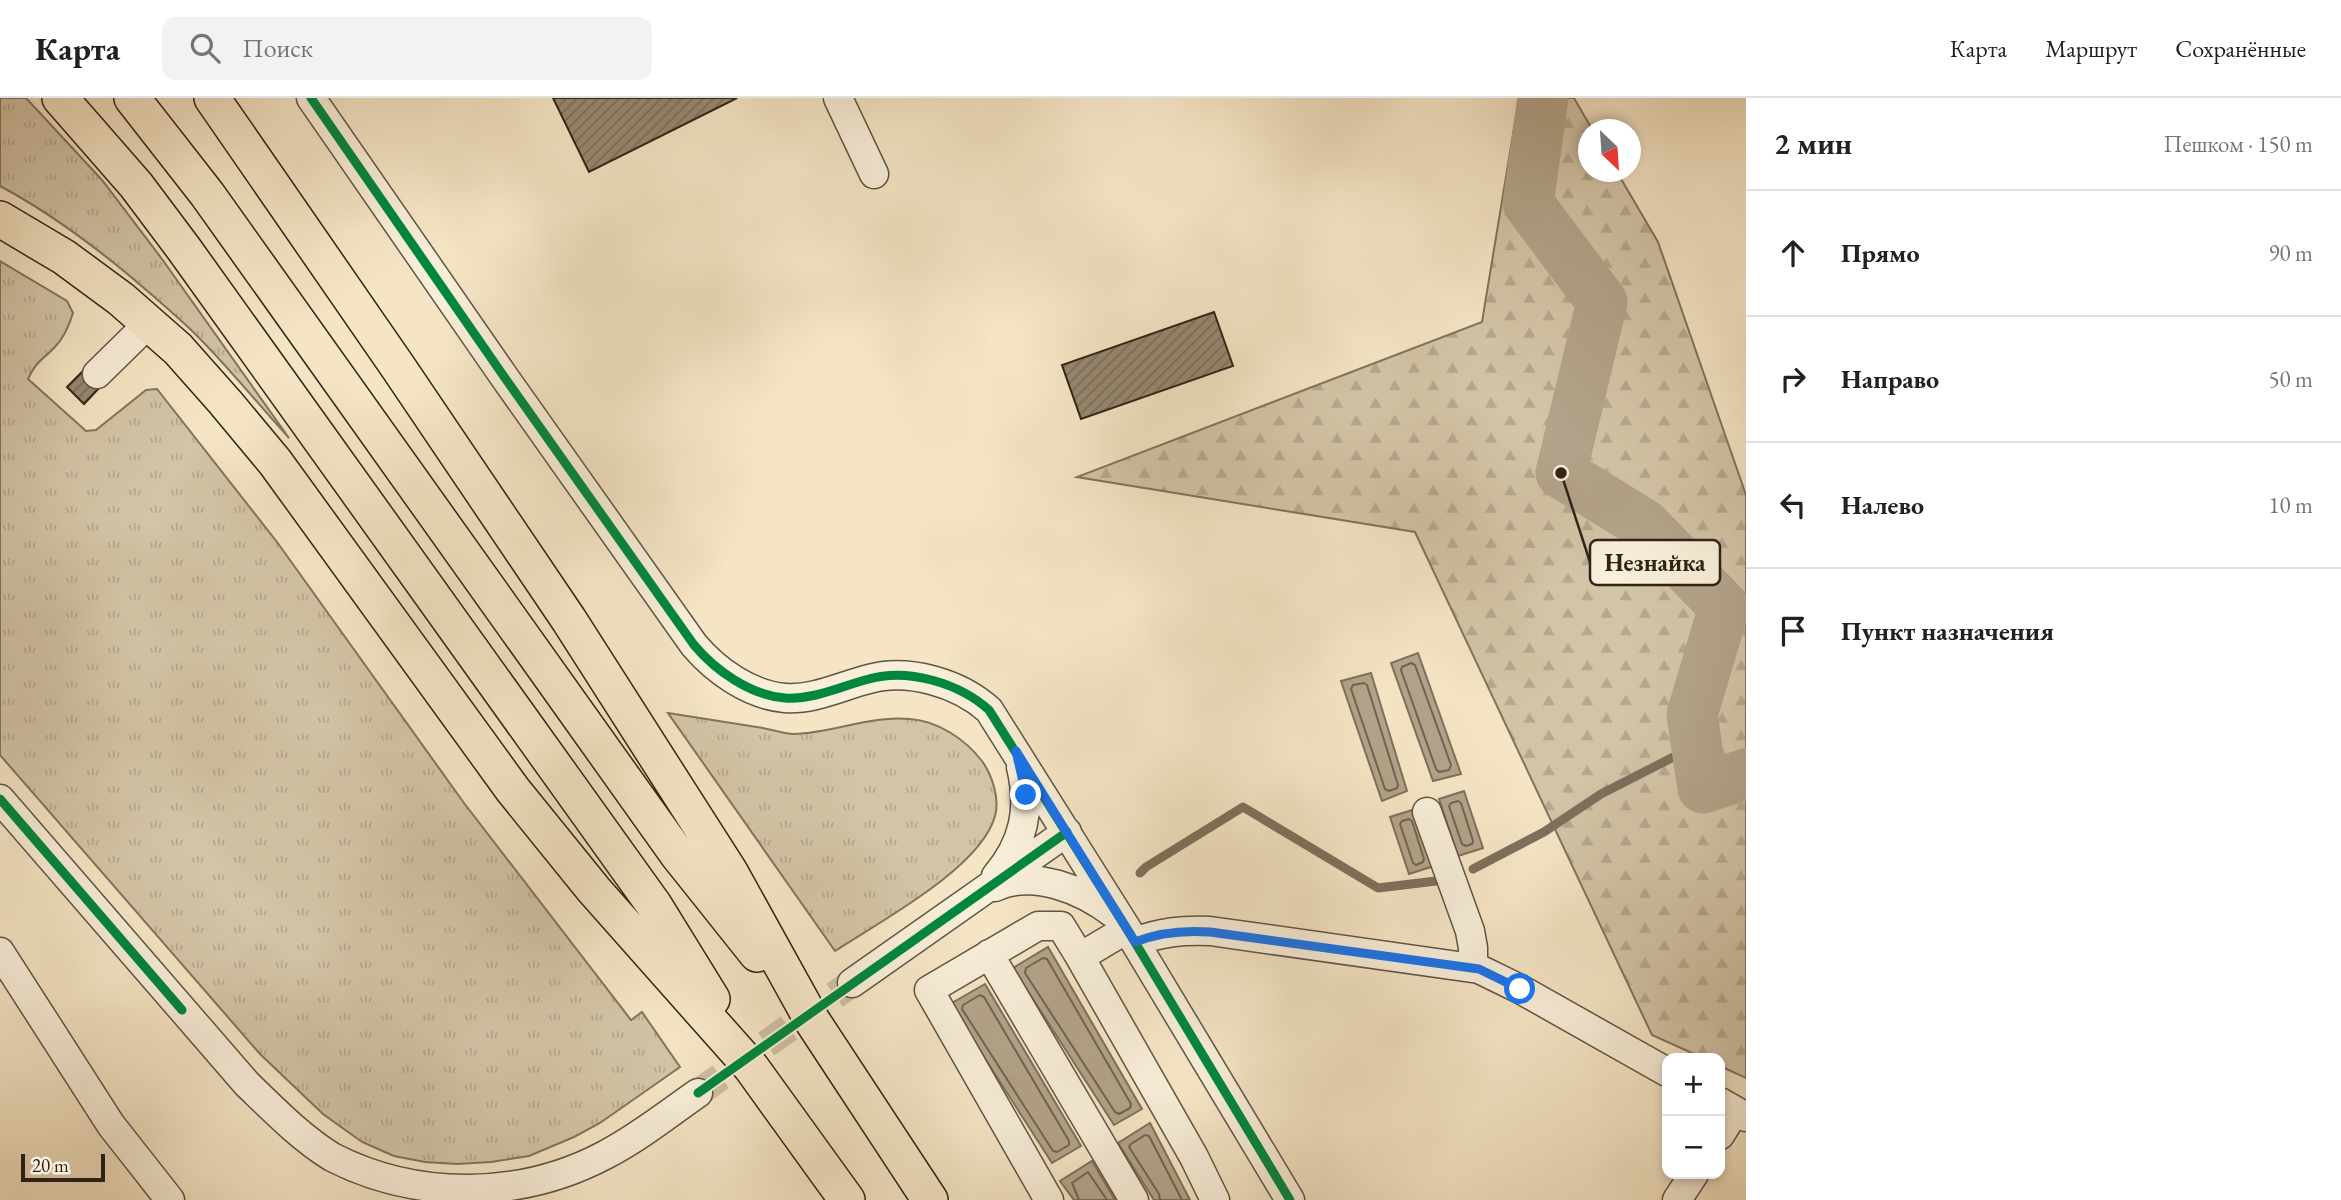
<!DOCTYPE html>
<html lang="ru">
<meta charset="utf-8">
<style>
:root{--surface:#fff;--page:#f2f2f2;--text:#202124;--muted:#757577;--line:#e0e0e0}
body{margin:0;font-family:"EB Garamond",serif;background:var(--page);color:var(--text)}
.controls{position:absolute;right:21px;bottom:21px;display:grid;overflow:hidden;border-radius:14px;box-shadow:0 4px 10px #0003}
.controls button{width:63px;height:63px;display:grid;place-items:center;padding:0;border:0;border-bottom:2px solid var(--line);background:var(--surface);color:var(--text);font:35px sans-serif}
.compass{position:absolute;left:1578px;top:21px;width:63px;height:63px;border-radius:50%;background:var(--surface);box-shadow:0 4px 10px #0003;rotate:155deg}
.scale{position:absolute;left:21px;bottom:18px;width:84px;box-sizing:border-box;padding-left:7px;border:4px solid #2f2317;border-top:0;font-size:19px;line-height:24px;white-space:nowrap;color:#2f2317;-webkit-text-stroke:5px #f8eed9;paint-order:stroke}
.stop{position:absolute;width:21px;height:21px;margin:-16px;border:5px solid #1a73e8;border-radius:50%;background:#fff}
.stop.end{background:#1a73e8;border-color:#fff;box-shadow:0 2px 7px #0008}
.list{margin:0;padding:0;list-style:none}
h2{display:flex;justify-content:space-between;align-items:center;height:91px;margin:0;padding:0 28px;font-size:30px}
h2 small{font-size:23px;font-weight:400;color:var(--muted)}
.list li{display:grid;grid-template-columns:46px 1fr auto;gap:21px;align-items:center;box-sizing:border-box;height:126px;padding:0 28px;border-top:2px solid var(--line)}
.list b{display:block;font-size:26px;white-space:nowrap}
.list em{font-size:23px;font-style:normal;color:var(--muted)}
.icon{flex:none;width:38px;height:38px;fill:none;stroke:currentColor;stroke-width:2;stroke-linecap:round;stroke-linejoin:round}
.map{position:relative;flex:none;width:1746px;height:1102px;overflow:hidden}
header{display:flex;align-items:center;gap:42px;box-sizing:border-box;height:98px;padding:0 35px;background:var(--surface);border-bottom:2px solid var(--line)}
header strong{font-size:33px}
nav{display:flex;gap:38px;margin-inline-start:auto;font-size:24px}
.search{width:490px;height:63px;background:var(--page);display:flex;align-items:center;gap:18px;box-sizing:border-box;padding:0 24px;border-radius:14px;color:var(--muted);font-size:26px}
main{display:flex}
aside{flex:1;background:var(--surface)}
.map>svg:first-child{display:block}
</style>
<header>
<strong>Карта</strong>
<div class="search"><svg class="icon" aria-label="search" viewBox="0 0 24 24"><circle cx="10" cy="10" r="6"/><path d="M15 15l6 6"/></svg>Поиск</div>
<nav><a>Карта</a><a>Маршрут</a><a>Сохранённые</a></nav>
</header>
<main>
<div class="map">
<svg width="1746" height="1102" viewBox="0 0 1746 1102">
<defs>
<pattern id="grass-tufts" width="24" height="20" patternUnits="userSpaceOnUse" patternTransform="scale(1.75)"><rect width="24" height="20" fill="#d3c4a7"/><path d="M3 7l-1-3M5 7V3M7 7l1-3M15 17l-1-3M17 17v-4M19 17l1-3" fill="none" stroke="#b5a88f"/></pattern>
<pattern id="forest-firs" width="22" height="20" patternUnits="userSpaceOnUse" patternTransform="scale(1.75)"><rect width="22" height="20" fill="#d3c4a7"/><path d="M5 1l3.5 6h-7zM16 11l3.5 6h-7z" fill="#b5a88f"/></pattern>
<pattern id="building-hatch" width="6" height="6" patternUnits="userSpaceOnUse" patternTransform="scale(1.75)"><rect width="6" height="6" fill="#968871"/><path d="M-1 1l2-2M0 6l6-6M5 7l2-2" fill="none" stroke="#7b6f5c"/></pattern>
</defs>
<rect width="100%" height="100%" fill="#f5e5c5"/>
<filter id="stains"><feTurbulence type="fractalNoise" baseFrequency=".00286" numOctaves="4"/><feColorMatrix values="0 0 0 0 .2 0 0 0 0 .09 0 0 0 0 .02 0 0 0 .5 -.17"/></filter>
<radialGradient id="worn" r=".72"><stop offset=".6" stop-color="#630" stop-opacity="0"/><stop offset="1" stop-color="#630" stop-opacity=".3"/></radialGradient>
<path fill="url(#grass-tufts)" stroke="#81745f" stroke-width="2" d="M 0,0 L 26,0 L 102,82 L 162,161 L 289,340 C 256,304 223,262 188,229 C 131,177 69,125 0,88 Z
M 0,163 L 67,203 L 73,215 C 69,228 64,240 54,250 C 42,262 35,265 28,281 L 86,333 L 96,332 L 146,292 L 157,291 L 277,444 L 464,705 L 631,922 L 642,914 L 680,969 L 600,1025 L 574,1039 L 529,1058 L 491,1064 L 457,1066 L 425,1064 L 394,1058 L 362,1044 L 323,1016 L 260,956 L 0,657 Z
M 668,615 C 700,620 731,625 763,630 C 773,632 784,636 794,636 C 833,635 871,617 910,621 C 938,623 965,641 982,663 C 992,677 1000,701 995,718 C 981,770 879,824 835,853 Z"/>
<path fill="url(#forest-firs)" stroke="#81745f" stroke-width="2" d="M 1519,0 L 1574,0 L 1592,31 L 1588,32 L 1588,74 L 1617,74 L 1658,144 L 1746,397 L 1746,980 L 1720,968 L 1720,960 L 1703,960 L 1652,937 L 1415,434 L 1077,379 L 1482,224 Z"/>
<path fill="#b2a38a" stroke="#7e705c" stroke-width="2" d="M 1418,555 L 1461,676 L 1433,683 L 1391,565 Z
M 1371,575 L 1407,693 L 1382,703 L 1341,583 Z
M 1464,693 L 1483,750 L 1458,758 L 1439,701 Z
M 1415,711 L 1434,768 L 1409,776 L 1390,719 Z
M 1048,849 L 1142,1011 L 1114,1027 L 1013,870 Z
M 985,886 L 1081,1048 L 1052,1065 L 950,906 Z
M 1150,1025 L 1190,1102 L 1154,1102 L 1118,1045 Z
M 1092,1063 L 1115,1102 L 1074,1102 L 1060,1083 Z"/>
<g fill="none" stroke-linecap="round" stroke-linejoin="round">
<path stroke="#706350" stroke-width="2" d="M 1411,565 L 1415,567 L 1451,667 L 1449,672 L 1439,674 L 1436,671 L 1401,572 L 1402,569 Z
M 1364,585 L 1367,587 L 1398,687 L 1397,690 L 1389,693 L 1385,691 L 1351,591 L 1353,587 Z
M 1458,703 L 1461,705 L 1473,743 L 1472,746 L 1466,748 L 1462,746 L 1449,708 L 1451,705 Z
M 1409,721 L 1412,723 L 1424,761 L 1423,764 L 1416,767 L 1413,765 L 1400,726 L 1402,723 Z
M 1043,860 L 1047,861 L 1131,1006 L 1130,1010 L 1119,1016 L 1115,1014 L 1025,875 L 1026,870 Z
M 980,897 L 984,899 L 1069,1043 L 1069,1047 L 1057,1054 L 1053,1053 L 962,911 L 963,907 Z
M 1079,1102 L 1072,1085 L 1088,1074 L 1107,1102
M 1160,1102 L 1159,1096 L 1129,1049 L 1131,1046 L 1145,1037 L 1149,1038 L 1182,1102"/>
<path stroke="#7e705c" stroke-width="9" d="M 1473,771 L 1544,734 L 1601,696 L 1697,647
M 1140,775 L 1146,769 L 1243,709 L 1378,790 L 1436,783"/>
<path stroke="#b2a38a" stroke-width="51" d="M 1543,0 L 1528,105 L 1602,204 L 1561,375 L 1645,427 L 1724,509 L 1692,617 L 1703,690 L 1746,676"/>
</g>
<path fill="url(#building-hatch)" stroke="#2f2317" stroke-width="2" d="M 553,0 L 737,0 L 589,74 Z
M 1214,214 L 1233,268 L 1081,321 L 1062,267 Z
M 84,272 L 101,288 L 84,306 L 67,289 Z"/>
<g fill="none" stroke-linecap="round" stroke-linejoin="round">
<path stroke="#cdbea2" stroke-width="28" stroke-dasharray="28 14" stroke-linecap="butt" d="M 698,995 L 852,885"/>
<g stroke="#605442" stroke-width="31">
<path id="minor" d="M 311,0 L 505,280 L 694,547 C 716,573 750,597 785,600 C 814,602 841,588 869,581 C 908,570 959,585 989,612 L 1127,831 L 1290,1102
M 838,0 L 874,76
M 97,276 L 149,225
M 0,701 L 247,986 C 274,1012 300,1039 332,1059 C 416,1102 520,1102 605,1057 C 638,1040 668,1016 698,995
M 1427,714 L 1470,833 L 1473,850 L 1473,870
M 996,778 C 1024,745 1031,711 1021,669
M 995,789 C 1034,771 1083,792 1114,816
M 1127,831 L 1080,859 L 1194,1059 L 1215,1102
M 1135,844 C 1160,834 1183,832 1210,833 L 1479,871 L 1520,891 L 1667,974
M 0,854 L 111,1027 L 170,1102
M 989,856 L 1134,1102
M 852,885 L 1067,734
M 1720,1004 L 1746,1019
M 1720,1037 L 1735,1013
M 1049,1102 L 929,892 L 1038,828 L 1061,828 L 1080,859
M 1677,1102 L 1694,1076"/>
</g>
<g stroke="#2f2317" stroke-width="38">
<path id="major" d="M 60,0 L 136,87 L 184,151 L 654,807 L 712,901
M 132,0 L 207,96 L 678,757 L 757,856
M 212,0 L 398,269 L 569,522 L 730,774 L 813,924 L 930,1102
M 0,121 L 64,159 L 121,201 L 178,251 L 225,304 L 275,364 L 513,692 L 594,792 L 751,969 L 847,1102"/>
</g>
<use href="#minor" stroke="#f8eed9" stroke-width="28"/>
<use href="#major" stroke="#f5e5c5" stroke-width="35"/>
<g stroke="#f8eed9" stroke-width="13">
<path id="cycleway" d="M 311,0 L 505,280 L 694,547 C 716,573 750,597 785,600 C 814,602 841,588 869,581 C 908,570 959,585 989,612 L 1127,831 L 1290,1102
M 0,701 L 182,912
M 698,995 L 1067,734"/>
</g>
<use href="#cycleway" stroke="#00873e" stroke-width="9"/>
</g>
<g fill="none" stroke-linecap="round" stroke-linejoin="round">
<path stroke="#1a73e8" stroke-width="9" d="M 1026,697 L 1016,653 L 1135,844 C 1160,834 1183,832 1210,834 L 1479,871 L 1520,891"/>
</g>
<path fill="none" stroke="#2f2317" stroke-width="2.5" d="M1561 375L1590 464"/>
<circle fill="#2f2317" stroke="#f8eed9" stroke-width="2.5" cx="1561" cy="375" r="7"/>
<rect fill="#f8eed9" stroke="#2f2317" stroke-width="2.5" x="1590" y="442" width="130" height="45" rx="7"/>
<g font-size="24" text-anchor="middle" font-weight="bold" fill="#2f2317">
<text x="1655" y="473">Незнайка</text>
</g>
<rect width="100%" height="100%" filter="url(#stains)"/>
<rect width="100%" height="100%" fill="url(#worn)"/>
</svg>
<div class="controls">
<button>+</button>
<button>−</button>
</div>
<svg class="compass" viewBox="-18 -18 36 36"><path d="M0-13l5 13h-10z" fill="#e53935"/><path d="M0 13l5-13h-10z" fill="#757577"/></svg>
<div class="scale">20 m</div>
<div class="stop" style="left:1520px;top:891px"></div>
<div class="stop end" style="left:1026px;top:697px"></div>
</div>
<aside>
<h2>2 мин<small>Пешком · 150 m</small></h2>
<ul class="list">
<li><svg class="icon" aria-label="ahead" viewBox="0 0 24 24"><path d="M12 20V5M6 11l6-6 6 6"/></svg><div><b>Прямо</b></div><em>90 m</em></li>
<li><svg class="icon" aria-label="right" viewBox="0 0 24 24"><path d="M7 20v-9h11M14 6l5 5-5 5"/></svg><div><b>Направо</b></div><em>50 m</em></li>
<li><svg class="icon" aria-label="left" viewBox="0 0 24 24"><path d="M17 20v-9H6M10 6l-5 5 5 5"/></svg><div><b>Налево</b></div><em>10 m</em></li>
<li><svg class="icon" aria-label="arrive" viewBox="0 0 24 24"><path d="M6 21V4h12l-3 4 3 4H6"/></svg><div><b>Пункт назначения</b></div></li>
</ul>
</aside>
</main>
